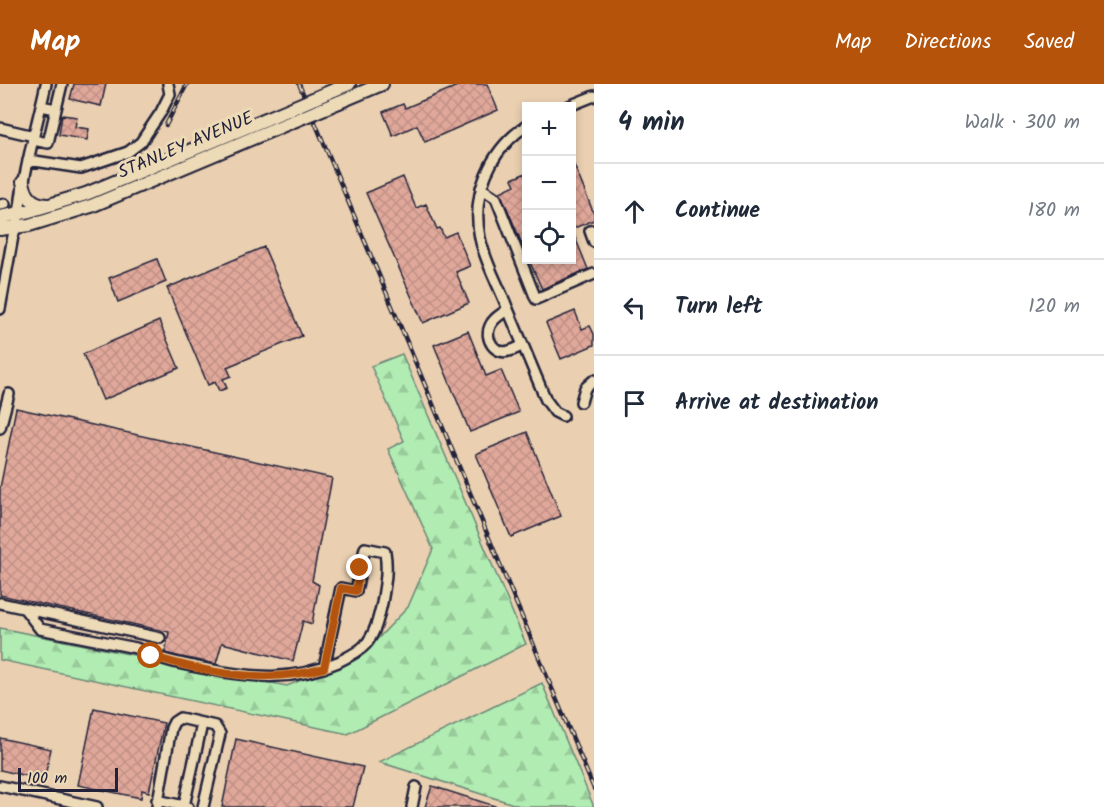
<!DOCTYPE html>
<meta charset="utf-8">
<style>
:root{--surface:#fff;--page:#f6f6f7;--text:#1f2937;--muted:#747a83;--line:#e0e1e3;--accent:#b45309}
body{margin:0;font-family:Kalam,sans-serif;background:var(--page);color:var(--text)}
.controls{position:absolute;right:18px;top:18px;display:grid;overflow:hidden;border-radius:0px;box-shadow:0 3px 9px #0003}
.controls button{width:54px;height:54px;display:grid;place-items:center;padding:0;border:0;border-bottom:2px solid var(--line);background:var(--surface);color:var(--text);font:30px sans-serif}
.scale{position:absolute;left:18px;bottom:15px;width:100px;box-sizing:border-box;padding-left:6px;border:3px solid #22223b;border-top:0;font-size:16px;line-height:21px;white-space:nowrap;color:#22223b;-webkit-text-stroke:4px #eddab7;paint-order:stroke}
.stop{position:absolute;width:18px;height:18px;margin:-14px;border:4px solid #b45309;border-radius:50%;background:#fff}
.stop.end{background:#b45309;border-color:#fff;box-shadow:0 2px 6px #0008}
.list{margin:0;padding:0;list-style:none}
h2{display:flex;justify-content:space-between;align-items:center;height:78px;margin:0;padding:0 24px;font-size:26px}
h2 small{font-size:20px;font-weight:400;color:var(--muted)}
.list li{display:grid;grid-template-columns:39px 1fr auto;gap:18px;align-items:center;box-sizing:border-box;height:96px;padding:0 24px;border-top:2px solid var(--line)}
.list b{display:block;font-size:22px;white-space:nowrap}
.list em{font-size:20px;font-style:normal;color:var(--muted)}
.icon{flex:none;width:33px;height:33px;fill:none;stroke:currentColor;stroke-width:2;stroke-linecap:round;stroke-linejoin:round}
.map{position:relative;flex:none;width:594px;height:723px;overflow:hidden}
header{display:flex;align-items:center;gap:36px;box-sizing:border-box;height:84px;padding:0 30px;background:var(--accent);color:#fff}
header strong{font-size:28px}
nav{display:flex;gap:33px;margin-inline-start:auto;font-size:21px}
main{display:flex}
aside{flex:1;background:var(--surface)}
.map>svg:first-child{display:block}
</style>
<header>
<strong>Map</strong>
<nav><a>Map</a><a>Directions</a><a>Saved</a></nav>
</header>
<main>
<div class="map">
<svg width="594" height="723" viewBox="0 0 594 723">
<defs>
<pattern id="forest-firs" width="22" height="20" patternUnits="userSpaceOnUse" patternTransform="scale(1.5)"><rect width="22" height="20" fill="#b1ecb2"/><path d="M5 1l3.5 6h-7zM16 11l3.5 6h-7z" fill="#98ca9a"/></pattern>
<pattern id="building-cross-hatch" width="8" height="8" patternUnits="userSpaceOnUse" patternTransform="scale(1.5)"><rect width="8" height="8" fill="#e0a89a"/><path d="M0 0l8 8M0 8l8-8" fill="none" stroke="#c09086"/></pattern>
</defs>
<rect width="100%" height="100%" fill="#ead0b1"/>
<filter id="ink" filterUnits="userSpaceOnUse"><feTurbulence type="fractalNoise" baseFrequency=".0167" numOctaves="2"/><feDisplacementMap in="SourceGraphic" scale="12" xChannelSelector="R" yChannelSelector="G"/><feConvolveMatrix kernelMatrix="1 2 1 2 8 2 1 2 1" color-interpolation-filters="sRGB"/></filter>
<g filter="url(#ink)">
<path fill="url(#forest-firs)" stroke="#6a8776" stroke-width="1.5" d="M 402,270 L 526,560 L 348,650 L 0,576 L 0,544 L 287,602 L 362,571 L 408,523 L 433,465 L 388,365 L 404,357 L 371,282 Z
M 542,599 L 594,723 L 523,723 L 379,678 Z"/>
<path fill="url(#building-cross-hatch)" stroke="#22223b" stroke-width="1.5" d="M 74,0 L 106,0 L 101,22 L 70,15 Z
M 462,0 L 487,0 L 498,26 L 425,58 L 417,41 L 393,52 L 383,28 L 403,20 L 405,24 Z
M 62,31 L 77,33 L 75,43 L 89,45 L 87,56 L 59,51 Z
M 572,76 L 594,130 L 594,136 L 572,145 Z
M 526,89 L 526,169 L 500,108 L 515,101 L 512,95 Z
M 403,93 L 416,124 L 426,120 L 437,145 L 440,144 L 444,153 L 456,148 L 470,182 L 456,188 L 469,219 L 423,239 L 366,109 Z
M 572,146 L 588,185 L 542,205 L 529,176 L 572,176 Z
M 264,163 L 302,252 L 227,283 L 231,292 L 223,295 L 227,304 L 219,307 L 215,298 L 208,301 L 167,204 Z
M 157,175 L 166,198 L 118,218 L 109,194 Z
M 575,227 L 582,245 L 590,242 L 594,250 L 594,261 L 561,275 L 546,239 Z
M 159,237 L 179,284 L 103,316 L 83,270 Z
M 468,247 L 486,292 L 501,286 L 519,328 L 470,348 L 434,261 Z
M 16,324 L 332,394 L 312,497 L 319,501 L 312,540 L 303,537 L 293,577 L 222,559 L 216,580 L 181,573 L 165,569 L 169,548 L 0,511 L 0,404 Z
M 527,348 L 561,432 L 511,453 L 476,370 Z
M 94,624 L 164,639 L 149,708 L 142,706 L 141,714 L 78,701 Z
M 0,654 L 51,665 L 44,696 L 0,686 Z
M 236,655 L 363,683 L 353,723 L 222,723 Z
M 432,702 L 495,722 L 494,723 L 425,723 Z"/>
<g fill="none" stroke-linecap="round" stroke-linejoin="round">
<g stroke="#22223b" stroke-width="14">
<path id="minor" d="M 41,22 L 56,25 L 62,0
M 569,22 L 594,12
M 526,42 C 490,66 471,110 480,154 C 485,178 498,200 507,223 C 520,254 533,285 546,316 L 555,328 L 563,332
M 0,44 L 34,52
M 33,56 L 48,59 L 56,25
M 28,76 L 81,84 L 128,68 L 141,58 L 161,28 L 170,10 L 168,0
M 481,104 L 496,114 L 536,215 L 594,190
M 0,121 L 5,120
M 594,146 L 590,147 L 594,158
M 0,225 L 13,152 C 20,136 20,115 24,97 C 30,64 39,32 46,0
M 508,225 C 502,230 493,234 490,242 C 484,255 495,271 509,267 C 514,266 519,263 523,261
M 581,318 L 585,304 L 594,296
M 0,344 L 9,310
M 0,519 L 160,554
M 24,524 L 40,545 L 136,564 C 159,576 182,580 207,585 C 254,594 292,598 338,578 C 346,574 359,568 365,561 C 375,551 379,532 382,519 C 385,501 388,486 385,468 L 365,464 L 356,507 L 341,504 L 324,584
M 0,702 L 97,723
M 157,716 L 188,723
M 184,722 L 202,640
M 157,723 L 171,644 L 174,638 L 180,634 L 215,642 L 220,650 L 203,723
M 412,723 L 416,703"/>
</g>
<g stroke="#22223b" stroke-width="16">
<path id="major" d="M 334,6 L 349,0
M 339,18 L 382,0
M 23,98 C 26,113 32,120 47,121
M 0,133 L 26,128 L 86,110 L 266,35
M 0,145 L 29,141 L 91,122 L 272,46"/>
</g>
<use href="#minor" stroke="#eddab7" stroke-width="9"/>
<use href="#major" stroke="#eddab7" stroke-width="12"/>
<g stroke="#22223b" stroke-width="4.5">
<path id="rail" d="M 299,0 L 594,705
M 166,41 L 187,0"/>
</g>
<use href="#rail" stroke="#eddab7" stroke-width="2" stroke-dasharray="7" stroke-linecap="butt"/>
<g stroke="#22223b" stroke-width="16" stroke-linecap="butt">
<path id="major-bridge" d="M 266,35 L 334,6
M 272,46 L 339,18"/>
</g>
<use href="#major-bridge" stroke="#eddab7" stroke-width="12"/>
</g>
</g>
<g fill="none" stroke-linecap="round" stroke-linejoin="round" filter="url(#ink)">
<path stroke="#b45309" stroke-width="8" d="M 151,572 C 207,589 267,601 324,584 L 341,504 L 356,507 L 360,484"/>
</g>
<g text-anchor="middle" dominant-baseline="central" stroke-width="6" stroke-linejoin="round" paint-order="stroke">
<g font-size="18" fill="#22223b" stroke="#eddab7">
<text transform="translate(186 62) rotate(-23)">STANLEY AVENUE</text>
</g>
</g>
</svg>
<div class="controls">
<button>+</button>
<button>−</button>
<button><svg class="icon" aria-label="locate" viewBox="0 0 24 24"><circle cx="12" cy="12" r="6"/><path d="M12 2v4M12 18v4M2 12h4M18 12h4"/></svg></button>
</div>
<div class="scale">100 m</div>
<div class="stop" style="left:151px;top:572px"></div>
<div class="stop end" style="left:360px;top:484px"></div>
</div>
<aside>
<h2>4 min<small>Walk · 300 m</small></h2>
<ul class="list">
<li><svg class="icon" aria-label="ahead" viewBox="0 0 24 24"><path d="M12 20V5M6 11l6-6 6 6"/></svg><div><b>Continue</b></div><em>180 m</em></li>
<li><svg class="icon" aria-label="left" viewBox="0 0 24 24"><path d="M17 20v-9H6M10 6l-5 5 5 5"/></svg><div><b>Turn left</b></div><em>120 m</em></li>
<li><svg class="icon" aria-label="arrive" viewBox="0 0 24 24"><path d="M6 21V4h12l-3 4 3 4H6"/></svg><div><b>Arrive at destination</b></div></li>
</ul>
</aside>
</main>
